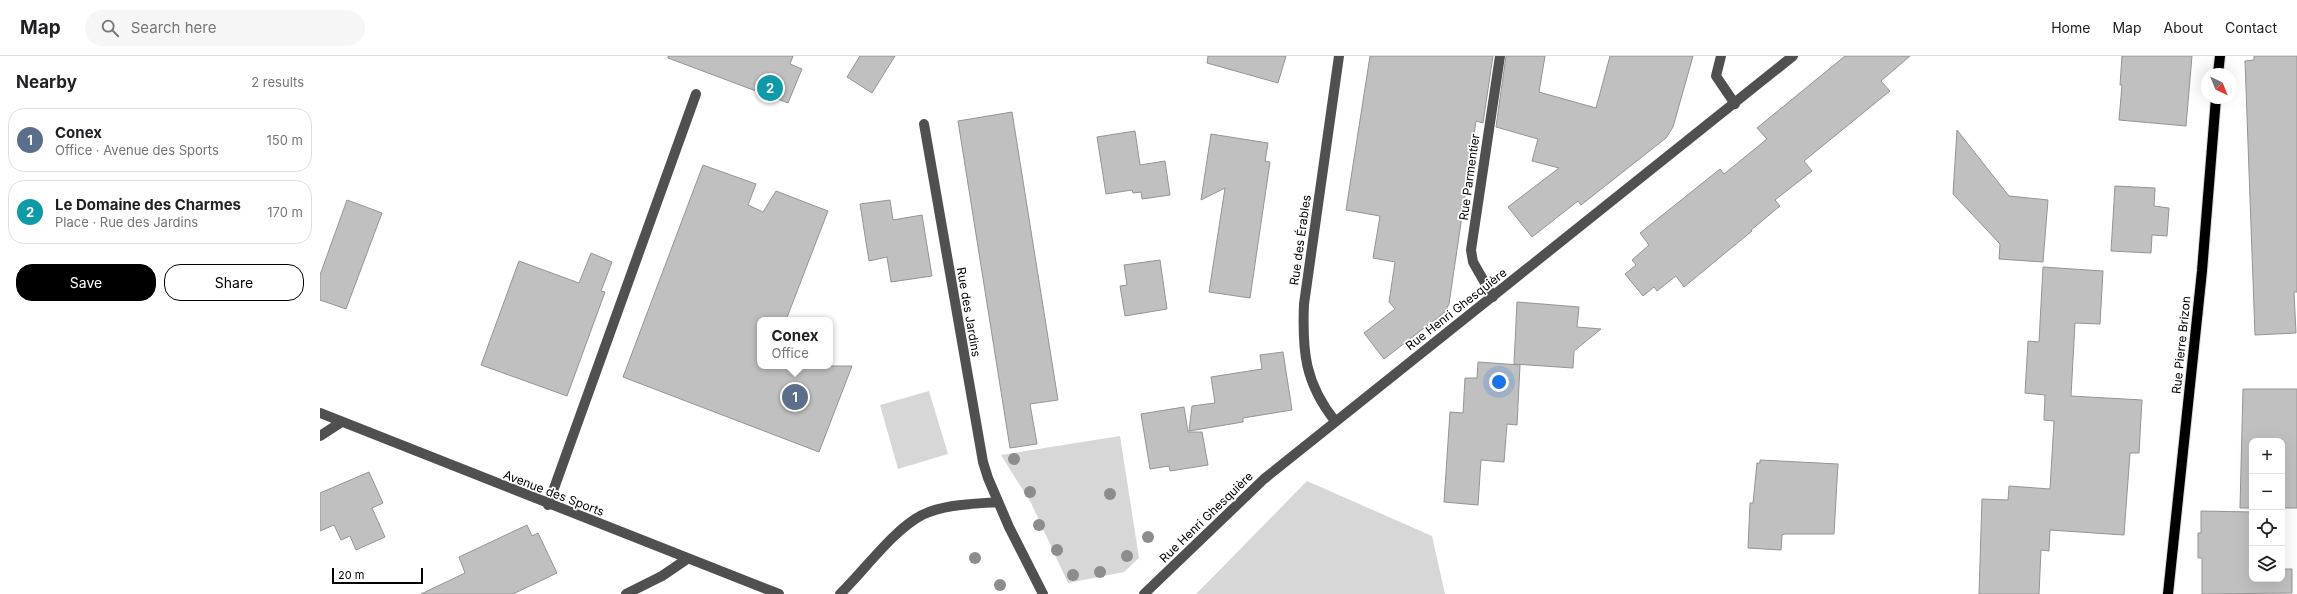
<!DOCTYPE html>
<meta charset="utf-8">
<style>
:root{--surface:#fff;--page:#f6f6f6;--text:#202124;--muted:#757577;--line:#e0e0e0;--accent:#000}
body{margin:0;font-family:Inter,sans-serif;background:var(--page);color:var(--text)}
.controls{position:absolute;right:12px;bottom:12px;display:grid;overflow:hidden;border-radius:8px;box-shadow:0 4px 16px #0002}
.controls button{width:36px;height:36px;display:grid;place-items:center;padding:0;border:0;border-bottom:1px solid var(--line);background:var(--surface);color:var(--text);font:20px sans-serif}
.compass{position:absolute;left:1881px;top:12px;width:36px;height:36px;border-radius:50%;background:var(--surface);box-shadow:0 4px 16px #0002;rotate:137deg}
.scale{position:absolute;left:12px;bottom:10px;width:91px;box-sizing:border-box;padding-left:4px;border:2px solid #000;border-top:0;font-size:11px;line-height:14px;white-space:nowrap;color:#000;-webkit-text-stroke:3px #fff;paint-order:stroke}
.you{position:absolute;left:1179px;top:326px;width:14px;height:14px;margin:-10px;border:3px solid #fff;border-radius:50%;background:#1a73e8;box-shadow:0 0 0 6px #1a73e833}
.badge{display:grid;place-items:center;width:26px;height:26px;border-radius:50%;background:var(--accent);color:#fff;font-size:13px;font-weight:700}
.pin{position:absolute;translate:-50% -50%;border:2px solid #fff;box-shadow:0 1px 4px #0006}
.popup{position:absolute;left:437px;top:261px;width:76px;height:52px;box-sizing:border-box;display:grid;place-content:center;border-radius:8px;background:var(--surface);filter:drop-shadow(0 1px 3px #0005);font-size:13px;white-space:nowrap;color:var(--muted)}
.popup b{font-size:15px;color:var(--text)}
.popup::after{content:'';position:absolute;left:50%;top:100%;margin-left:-8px;border:8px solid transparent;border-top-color:var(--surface)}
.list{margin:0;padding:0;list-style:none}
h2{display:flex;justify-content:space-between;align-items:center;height:52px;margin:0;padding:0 16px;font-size:17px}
h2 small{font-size:13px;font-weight:400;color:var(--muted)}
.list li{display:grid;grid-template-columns:26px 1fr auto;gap:12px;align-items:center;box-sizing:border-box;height:64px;margin:0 8px 8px;padding:0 8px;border:1px solid var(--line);border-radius:16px}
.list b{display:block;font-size:15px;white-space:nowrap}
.list p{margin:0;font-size:13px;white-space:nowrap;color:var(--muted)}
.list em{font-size:13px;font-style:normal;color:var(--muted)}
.actions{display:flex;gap:8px;padding:12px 16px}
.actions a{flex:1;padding:9px 0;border:1px solid var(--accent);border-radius:16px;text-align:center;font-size:14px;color:var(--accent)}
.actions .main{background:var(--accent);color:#fff}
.icon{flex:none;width:22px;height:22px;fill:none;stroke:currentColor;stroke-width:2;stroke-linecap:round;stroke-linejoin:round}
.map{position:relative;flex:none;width:1977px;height:538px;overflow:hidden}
header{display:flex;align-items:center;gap:24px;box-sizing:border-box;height:56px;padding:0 20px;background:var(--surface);border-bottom:1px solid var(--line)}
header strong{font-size:19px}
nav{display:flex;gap:22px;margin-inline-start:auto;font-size:14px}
.search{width:280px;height:36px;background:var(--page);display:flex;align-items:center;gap:10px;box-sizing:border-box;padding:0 14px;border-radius:22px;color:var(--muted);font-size:15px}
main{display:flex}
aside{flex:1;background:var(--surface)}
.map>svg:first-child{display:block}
</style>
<header>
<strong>Map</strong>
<div class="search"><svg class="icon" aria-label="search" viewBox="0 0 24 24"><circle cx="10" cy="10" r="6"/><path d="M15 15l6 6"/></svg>Search here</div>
<nav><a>Home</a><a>Map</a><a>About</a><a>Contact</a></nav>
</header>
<main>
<aside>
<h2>Nearby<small>2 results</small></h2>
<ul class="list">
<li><span class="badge" style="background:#5c6f8a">1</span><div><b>Conex</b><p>Office · Avenue des Sports</p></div><em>150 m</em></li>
<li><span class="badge" style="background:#0f9aa8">2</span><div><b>Le Domaine des Charmes</b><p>Place · Rue des Jardins</p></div><em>170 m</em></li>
</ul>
<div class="actions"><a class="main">Save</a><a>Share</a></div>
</aside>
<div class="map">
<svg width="1977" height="538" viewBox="0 0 1977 538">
<rect width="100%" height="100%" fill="#fff"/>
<path fill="#d7d7d7" d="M 609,335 L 628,398 L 578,413 L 560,349 Z
M 800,380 L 819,502 L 804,516 L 748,527 L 711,447 L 681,399 Z
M 987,425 L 1112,480 L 1125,538 L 876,538 Z"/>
<path fill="#c0c0c0" stroke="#949494" d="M 348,0 L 473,0 L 470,8 L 482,13 L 468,47 L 348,2 Z
M 540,0 L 575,0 L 552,37 L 527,21 Z
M 888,0 L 966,0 L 958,27 L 887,7 Z
M 1050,0 L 1173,0 L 1163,67 L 1156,65 L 1129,248 L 1125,256 L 1064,303 L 1044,277 L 1075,253 L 1069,246 L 1075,206 L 1053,202 L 1060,160 L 1026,154 Z
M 1186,0 L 1225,0 L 1219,36 L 1276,52 L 1290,0 L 1373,0 L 1353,71 L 1346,82 L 1261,149 L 1258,145 L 1212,181 L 1188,151 L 1239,112 L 1212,105 L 1218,83 L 1176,71 Z
M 1525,0 L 1590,0 L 1561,25 L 1570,35 L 1484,105 L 1492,115 L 1455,144 L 1460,150 L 1431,174 L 1432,175 L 1364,231 L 1356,220 L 1337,235 L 1334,231 L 1323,240 L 1305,218 L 1316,209 L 1312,204 L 1329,189 L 1320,177 L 1400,113 L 1404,118 L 1447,83 L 1437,72 Z
M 1802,0 L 1872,0 L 1866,70 L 1799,64 L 1802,29 L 1800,29 Z
M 1934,0 L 1977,0 L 1977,236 L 1974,236 L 1976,277 L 1935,279 L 1925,5 L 1934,4 Z
M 692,56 L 738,344 L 710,348 L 717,388 L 690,392 L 638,65 Z
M 1637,74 L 1689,140 L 1728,144 L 1723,206 L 1679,203 L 1680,188 L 1633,138 Z
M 815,75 L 820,109 L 845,105 L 850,139 L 822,143 L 821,136 L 813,137 L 812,134 L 786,138 L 777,81 Z
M 891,78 L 948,87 L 945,105 L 950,106 L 930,242 L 889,236 L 905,132 L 881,144 Z
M 383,109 L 436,128 L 428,149 L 443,156 L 456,135 L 508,155 L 466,264 L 440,264 L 440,310 L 532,310 L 499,396 L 303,321 Z
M 1795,130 L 1835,132 L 1834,150 L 1849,152 L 1847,180 L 1832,179 L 1831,197 L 1791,195 Z
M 27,144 L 62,157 L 26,253 L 0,244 L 0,219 Z
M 570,144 L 573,164 L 602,159 L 612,220 L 571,226 L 567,201 L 549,205 L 540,148 Z
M 271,197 L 292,206 L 281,235 L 285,236 L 247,340 L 161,309 L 199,205 L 259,227 Z
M 840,204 L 847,253 L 805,260 L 800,230 L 807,229 L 804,209 Z
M 1723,211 L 1783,215 L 1780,268 L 1755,267 L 1751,340 L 1822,344 L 1819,397 L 1810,397 L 1804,479 L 1730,474 L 1729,495 L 1721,494 L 1719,538 L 1659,538 L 1662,443 L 1688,444 L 1689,430 L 1730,433 L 1734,365 L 1724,364 L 1725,339 L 1705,337 L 1708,285 L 1719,286 Z
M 1197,246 L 1259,251 L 1257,271 L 1281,273 L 1254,295 L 1253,312 L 1194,308 Z
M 963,296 L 972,354 L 923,362 L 923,366 L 869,375 L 872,350 L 895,347 L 891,321 L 942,313 L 940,299 Z
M 1158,306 L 1200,309 L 1197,369 L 1187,368 L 1184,406 L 1161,404 L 1158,449 L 1124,446 L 1130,356 L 1143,357 L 1145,322 L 1157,322 Z
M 1923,333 L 1977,333 L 1977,452 L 1962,452 L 1962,385 L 1932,385 L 1932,452 L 1920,452 Z
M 864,351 L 868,376 L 882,376 L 888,409 L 850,415 L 849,410 L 830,413 L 821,358 Z
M 1440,404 L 1518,408 L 1514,478 L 1465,478 L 1462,479 L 1461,494 L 1428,492 L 1430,447 L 1433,447 L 1437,407 L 1440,407 Z
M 49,416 L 63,447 L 52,452 L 65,481 L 36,494 L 30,480 L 21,484 L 14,469 L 0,475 L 0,437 Z
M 1881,455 L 1932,456 L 1932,523 L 1962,523 L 1962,513 L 1972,513 L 1972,537 L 1882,538 L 1882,502 L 1878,502 L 1878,477 L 1881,477 Z
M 207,469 L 212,480 L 218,477 L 237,517 L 193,538 L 101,538 L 145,517 L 139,501 Z"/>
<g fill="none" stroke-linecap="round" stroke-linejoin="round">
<g stroke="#dbdbdb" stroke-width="12">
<path id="major" d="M 1898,18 L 1900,0
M 1848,538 L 1882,215 L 1896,42"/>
</g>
<path stroke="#505050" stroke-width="10" d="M 1401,0 L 1396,20 L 1415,48
M 604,68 L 663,406 L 668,422 L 689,471 L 723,538
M 1173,241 L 1153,206 L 1151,194 L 1180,0
M 0,357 L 459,538
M 1015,365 C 985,327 982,296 984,248 L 1019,0
M 0,380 L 20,367
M 228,449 L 376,38
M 306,538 L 342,520 L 367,503
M 520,538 C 544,515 573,474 602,459 C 625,448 653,448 678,446
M 824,538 L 944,423 L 1473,0"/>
<use href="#major" stroke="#000" stroke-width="10"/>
</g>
<g fill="#8c8c8c">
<circle cx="694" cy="403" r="6"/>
<circle cx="710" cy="436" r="6"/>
<circle cx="790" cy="438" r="6"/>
<circle cx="719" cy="469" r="6"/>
<circle cx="828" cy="481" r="6"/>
<circle cx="737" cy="494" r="6"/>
<circle cx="807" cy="500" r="6"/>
<circle cx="655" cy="502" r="6"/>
<circle cx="780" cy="516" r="6"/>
<circle cx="753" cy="519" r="6"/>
<circle cx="680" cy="529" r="6"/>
</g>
<g text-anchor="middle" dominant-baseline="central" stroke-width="3.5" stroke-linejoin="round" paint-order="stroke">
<g font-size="12" fill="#000" stroke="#fff">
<text transform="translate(1149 121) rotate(-82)">Rue Parmentier</text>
<text transform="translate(980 184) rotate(-82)">Rue des Érables</text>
<text transform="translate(1136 253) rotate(-38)">Rue Henri Ghesquière</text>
<text transform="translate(649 256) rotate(80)">Rue des Jardins</text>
<text transform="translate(1861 289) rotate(-84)">Rue Pierre Brizon</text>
<text transform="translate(234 437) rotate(21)">Avenue des Sports</text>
<text transform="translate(886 461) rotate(-44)">Rue Henri Ghesquière</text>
</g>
</g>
</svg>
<div class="controls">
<button>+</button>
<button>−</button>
<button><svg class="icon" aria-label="locate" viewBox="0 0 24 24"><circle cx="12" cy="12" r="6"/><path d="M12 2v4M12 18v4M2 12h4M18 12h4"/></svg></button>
<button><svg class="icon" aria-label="layers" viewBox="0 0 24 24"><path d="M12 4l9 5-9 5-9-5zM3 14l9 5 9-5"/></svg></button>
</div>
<svg class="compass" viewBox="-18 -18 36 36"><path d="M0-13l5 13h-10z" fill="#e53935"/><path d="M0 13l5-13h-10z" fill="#757577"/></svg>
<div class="scale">20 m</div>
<div class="you"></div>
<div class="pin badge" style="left:475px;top:341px;background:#5c6f8a">1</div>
<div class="popup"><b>Conex</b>Office</div>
<div class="pin badge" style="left:450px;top:32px;background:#0f9aa8">2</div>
</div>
</main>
